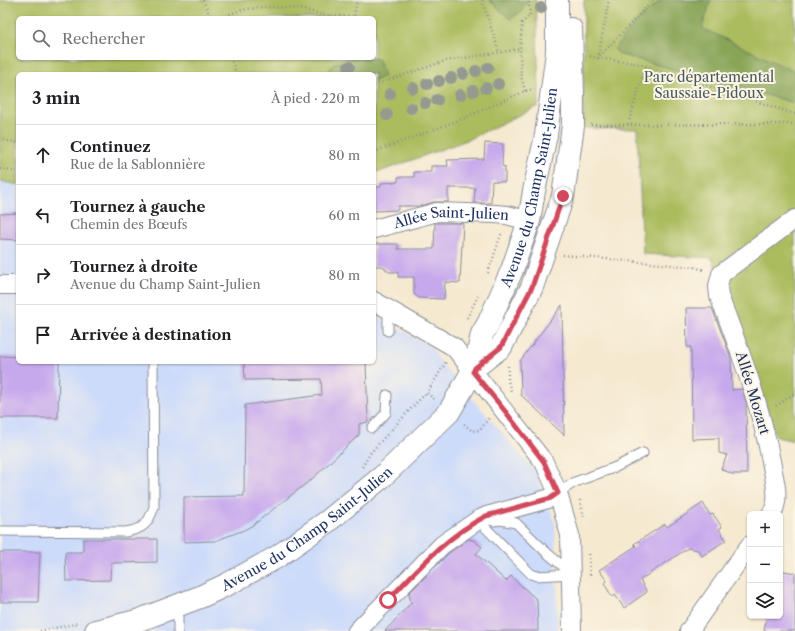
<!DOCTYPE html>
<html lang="fr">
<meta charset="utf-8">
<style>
:root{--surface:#fff;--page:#f2f2f2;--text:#202124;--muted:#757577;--line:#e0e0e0}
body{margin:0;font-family:"Libre Caslon Text",serif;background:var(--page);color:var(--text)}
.controls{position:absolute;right:12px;bottom:12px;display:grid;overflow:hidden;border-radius:6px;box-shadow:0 1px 3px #0004}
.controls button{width:36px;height:36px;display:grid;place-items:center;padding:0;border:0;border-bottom:1px solid var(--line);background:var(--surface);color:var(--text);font:20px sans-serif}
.stop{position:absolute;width:12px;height:12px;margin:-9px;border:3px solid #d1495b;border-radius:50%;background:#fff}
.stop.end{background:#d1495b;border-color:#fff;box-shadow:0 1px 4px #0008}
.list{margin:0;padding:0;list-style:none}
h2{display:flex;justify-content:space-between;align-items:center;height:52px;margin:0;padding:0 16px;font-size:17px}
h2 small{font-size:13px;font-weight:400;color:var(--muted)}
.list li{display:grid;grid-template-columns:26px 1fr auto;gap:12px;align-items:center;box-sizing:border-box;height:60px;padding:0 16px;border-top:1px solid var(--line)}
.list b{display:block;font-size:15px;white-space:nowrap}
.list p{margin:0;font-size:13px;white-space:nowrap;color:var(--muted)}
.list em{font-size:13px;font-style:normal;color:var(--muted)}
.icon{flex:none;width:22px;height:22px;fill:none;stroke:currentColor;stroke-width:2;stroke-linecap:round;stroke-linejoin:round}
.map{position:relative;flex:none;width:795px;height:631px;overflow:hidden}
.search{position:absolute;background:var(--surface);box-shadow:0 1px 3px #0004;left:16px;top:16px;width:360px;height:44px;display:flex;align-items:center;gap:10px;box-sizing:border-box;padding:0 14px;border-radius:6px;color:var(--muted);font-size:15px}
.panel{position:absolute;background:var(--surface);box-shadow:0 1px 3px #0004;left:16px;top:72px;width:360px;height:292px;border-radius:6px}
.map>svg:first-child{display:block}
</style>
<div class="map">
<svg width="795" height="631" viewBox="0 0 795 631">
<rect width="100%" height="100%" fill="#fcf5e5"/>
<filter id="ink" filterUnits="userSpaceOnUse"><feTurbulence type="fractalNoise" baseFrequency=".025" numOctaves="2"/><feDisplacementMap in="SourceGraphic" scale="8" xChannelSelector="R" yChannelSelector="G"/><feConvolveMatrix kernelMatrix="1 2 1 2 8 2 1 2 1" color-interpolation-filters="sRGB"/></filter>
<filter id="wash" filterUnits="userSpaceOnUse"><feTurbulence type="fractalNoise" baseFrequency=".012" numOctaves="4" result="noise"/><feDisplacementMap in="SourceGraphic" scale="16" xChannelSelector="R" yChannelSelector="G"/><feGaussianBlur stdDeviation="0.9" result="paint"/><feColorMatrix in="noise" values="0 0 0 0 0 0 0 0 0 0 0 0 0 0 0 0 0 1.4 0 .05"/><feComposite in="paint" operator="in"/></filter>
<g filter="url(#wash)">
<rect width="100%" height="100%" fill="#f5e9d0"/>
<path fill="#cddbfa" d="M 0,181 L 18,185 L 18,362 L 374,362 L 374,314 L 432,348 L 441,363 L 536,472 L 555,523 L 558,631 L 0,631 Z"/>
<path fill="#abbc5f" stroke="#63765e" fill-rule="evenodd" d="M 0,0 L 536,0 L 539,94 L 538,106 L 467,140 L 382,171 L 374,172 L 374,74 L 18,74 L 18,185 L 0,181 ZM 18,18 L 374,18 L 374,58 L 18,58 Z
M 584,0 L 795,0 L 795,441 L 776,437 C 757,376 735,317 712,258 L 643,254 L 637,129 L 583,128 Z"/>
<path fill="#88a456" stroke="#526a5a" d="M 489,0 L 528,0 L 521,12 L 510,19 Z
M 662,0 L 711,0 L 702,28 L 795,72 L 795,103 L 618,54 L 615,49 C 627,30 644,13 662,0 Z
M 353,58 L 374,58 L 379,60 L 384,76 L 374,81 L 374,74 L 326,74 L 335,63 Z"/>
<g id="blocks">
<path fill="#c6a8ed" d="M 485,143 L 503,144 L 502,166 L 505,167 L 505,182 L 492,181 L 491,203 L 474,203 L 475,188 L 448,188 L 448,202 L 434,202 L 420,206 L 398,206 L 398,210 L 374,211 L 374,187 L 381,187 L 381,183 L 398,182 L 398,177 L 414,177 L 414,172 L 431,172 L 431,166 L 448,166 L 447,160 L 484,159 Z
M 18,213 L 18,240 L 0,239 L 0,214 Z
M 435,223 L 463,223 L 460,283 L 445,282 L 444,299 L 419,298 L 414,294 L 414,277 L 398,277 L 398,272 L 389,272 L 382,266 L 374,266 L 374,244 L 398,244 L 398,249 L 434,249 Z
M 562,305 L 564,435 L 521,395 L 520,361 Z
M 686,308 L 712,308 L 725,342 L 731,359 L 732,390 L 742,389 L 746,402 L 747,474 L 732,474 L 721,469 L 727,455 L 719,453 L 719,438 L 692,439 L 691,347 L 687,347 Z
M 0,356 L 18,357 L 18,362 L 59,362 L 58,418 L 0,418 Z
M 244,362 L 366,362 L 368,422 L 359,424 L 359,435 L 312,479 L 253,525 L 244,530 L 215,541 L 184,542 L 184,497 L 244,496 L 245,405 L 322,395 L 321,379 L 245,380 Z
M 703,503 L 710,515 L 713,514 L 722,527 L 719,529 L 726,540 L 702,556 L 698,550 L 688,548 L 640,580 L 647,592 L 624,608 L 615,595 L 612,597 L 604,583 L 607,581 L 599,570 L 636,546 L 634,544 L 665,524 L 667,527 Z
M 83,539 L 157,539 L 157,562 L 111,563 L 110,580 L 66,581 L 65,552 L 83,552 Z
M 468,539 L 473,540 L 482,547 L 476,554 L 506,581 L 511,576 L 537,600 L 538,631 L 385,631 L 411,603 L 409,593 L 449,553 Z
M 0,552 L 40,552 L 38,602 L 0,602 Z
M 780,570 L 795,573 L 795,631 L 764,631 L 767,616 L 780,616 Z"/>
</g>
</g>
<g filter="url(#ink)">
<use href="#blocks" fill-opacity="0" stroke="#888c97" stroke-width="1"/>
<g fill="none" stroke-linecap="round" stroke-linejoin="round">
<g stroke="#888c97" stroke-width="11">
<path id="service" d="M 388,331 L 388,309
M 372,428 L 386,413 L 387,395
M 558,493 L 575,482 L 616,467 L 643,453
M 478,520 L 531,574 L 537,576 L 572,574
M 493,521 L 501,520 L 516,523 L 547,553 L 571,573
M 0,531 L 125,532 C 144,529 148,524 154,507 L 153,362
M 178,631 L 178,606"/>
</g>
<g stroke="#888c97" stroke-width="20">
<g id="minor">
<path id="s1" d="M 374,229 L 437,212 L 495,214 L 507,215 L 529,221"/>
<path d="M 0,285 L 18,285"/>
<path d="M 374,301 L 454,347 L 544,462 L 558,493 L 570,535 L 572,631"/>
<path d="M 771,514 C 772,512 775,509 775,506 C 779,494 774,478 772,466 C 761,406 741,353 719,296 L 718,286 L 721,274 L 795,219"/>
<path d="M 357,631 L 442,545 L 478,520 L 487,516 L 551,498 L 558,493"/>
<path d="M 689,631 L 750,545"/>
</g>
</g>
<g stroke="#888c97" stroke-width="24">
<g id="secondary">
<path d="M 475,367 L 501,347 L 532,287 L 563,196 L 573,126 L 573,94 L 571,29"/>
<path id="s2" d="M 96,631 L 137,621 L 200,597 L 228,584 L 277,557 L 328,521 L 383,476 L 449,412 L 475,367 L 482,334 L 488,324 L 512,270 L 529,221 L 534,191 L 546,135 L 557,52 L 557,0"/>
</g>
</g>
<path stroke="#888c97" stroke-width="2.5" stroke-dasharray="1 3" stroke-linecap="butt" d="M 203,0 L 211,18
M 482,0 L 499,52
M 653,0 L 598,58 L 640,64 L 795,114
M 218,18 L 242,10 L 262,7 L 296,8 L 324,15 L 354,17 L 357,0
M 590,56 L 598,58 L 609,0
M 230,58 L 237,74
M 374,85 L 445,61 L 520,49
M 525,91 L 521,76 L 520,49 L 522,23 L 530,15 L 529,0
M 628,124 L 646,66
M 591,125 L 795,124
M 0,139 L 18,143
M 374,152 L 462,119 L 525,91 L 534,89
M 0,169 L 18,172
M 563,255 L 694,267 L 705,270
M 488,273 L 502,232
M 467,318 L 478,296
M 508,366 L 508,381 L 511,391
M 434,399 L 427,393 L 446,362
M 776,406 L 795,393
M 464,424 L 472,431 L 480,430 L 489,418
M 362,467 L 371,452 L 418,401 L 427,393
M 580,500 L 584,517
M 589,554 L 590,575
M 40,631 L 79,623"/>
<use href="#service" stroke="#fff" stroke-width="9"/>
<use href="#minor" stroke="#fff" stroke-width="18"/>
<use href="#secondary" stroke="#fff" stroke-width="22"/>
</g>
<g fill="#959a91">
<circle cx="541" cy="8" r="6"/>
<circle cx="349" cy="67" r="6"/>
<circle cx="488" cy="68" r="6"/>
<circle cx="476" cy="71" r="6"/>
<circle cx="463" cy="74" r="6"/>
<circle cx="451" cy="78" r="6"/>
<circle cx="439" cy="81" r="6"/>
<circle cx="427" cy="84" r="6"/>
<circle cx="498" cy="84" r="6"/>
<circle cx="413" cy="88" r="6"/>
<circle cx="486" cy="88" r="6"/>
<circle cx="473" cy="91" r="6"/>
<circle cx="390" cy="94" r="6"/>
<circle cx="460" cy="95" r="6"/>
<circle cx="437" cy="100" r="6"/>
<circle cx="425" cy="103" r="6"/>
<circle cx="411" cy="108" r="6"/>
<circle cx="387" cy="115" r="6"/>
</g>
</g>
<g fill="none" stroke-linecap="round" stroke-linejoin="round" filter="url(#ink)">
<path stroke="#d1495b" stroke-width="5" d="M 388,600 C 419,568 447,536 486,516 L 551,498 L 558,493 L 544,462 L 505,411 L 473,372 L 475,368 L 501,347 L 532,287 L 563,196"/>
</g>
<g text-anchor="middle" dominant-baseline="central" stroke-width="4" stroke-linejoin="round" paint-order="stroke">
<g font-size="14" fill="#46595e" stroke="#fcf5e5">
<text x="709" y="77">Parc départemental<tspan x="709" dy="16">Saussaie-Pidoux</tspan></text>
</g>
<g font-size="14" fill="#1b2f5e" stroke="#fcf5e5">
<text stroke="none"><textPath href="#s2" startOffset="663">Avenue du Champ Saint-Julien</textPath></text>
<text stroke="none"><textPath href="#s1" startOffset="79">Allée Saint-Julien</textPath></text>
<text transform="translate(753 393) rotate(73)">Allée Mozart</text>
<text stroke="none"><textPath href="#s2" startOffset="237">Avenue du Champ Saint-Julien</textPath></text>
</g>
</g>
</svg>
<div class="controls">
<button>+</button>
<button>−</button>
<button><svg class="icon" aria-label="layers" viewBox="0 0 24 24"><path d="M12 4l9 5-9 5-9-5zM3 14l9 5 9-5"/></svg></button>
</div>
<div class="stop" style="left:388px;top:600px"></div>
<div class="stop end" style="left:563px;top:196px"></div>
<div class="search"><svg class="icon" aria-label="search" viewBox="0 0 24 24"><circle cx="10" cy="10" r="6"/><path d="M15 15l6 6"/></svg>Rechercher</div>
<section class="panel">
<h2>3 min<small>À pied · 220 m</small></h2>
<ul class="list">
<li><svg class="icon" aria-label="ahead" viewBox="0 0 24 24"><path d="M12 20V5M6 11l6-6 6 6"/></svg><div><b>Continuez</b><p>Rue de la Sablonnière</p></div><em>80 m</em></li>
<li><svg class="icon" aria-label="left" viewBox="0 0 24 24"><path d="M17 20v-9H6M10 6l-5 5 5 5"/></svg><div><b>Tournez à gauche</b><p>Chemin des Bœufs</p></div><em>60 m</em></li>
<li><svg class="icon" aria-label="right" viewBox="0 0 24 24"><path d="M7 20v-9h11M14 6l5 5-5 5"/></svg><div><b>Tournez à droite</b><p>Avenue du Champ Saint-Julien</p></div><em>80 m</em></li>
<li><svg class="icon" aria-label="arrive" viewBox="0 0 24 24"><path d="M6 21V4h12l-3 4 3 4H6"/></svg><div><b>Arrivée à destination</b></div></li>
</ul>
</section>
</div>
